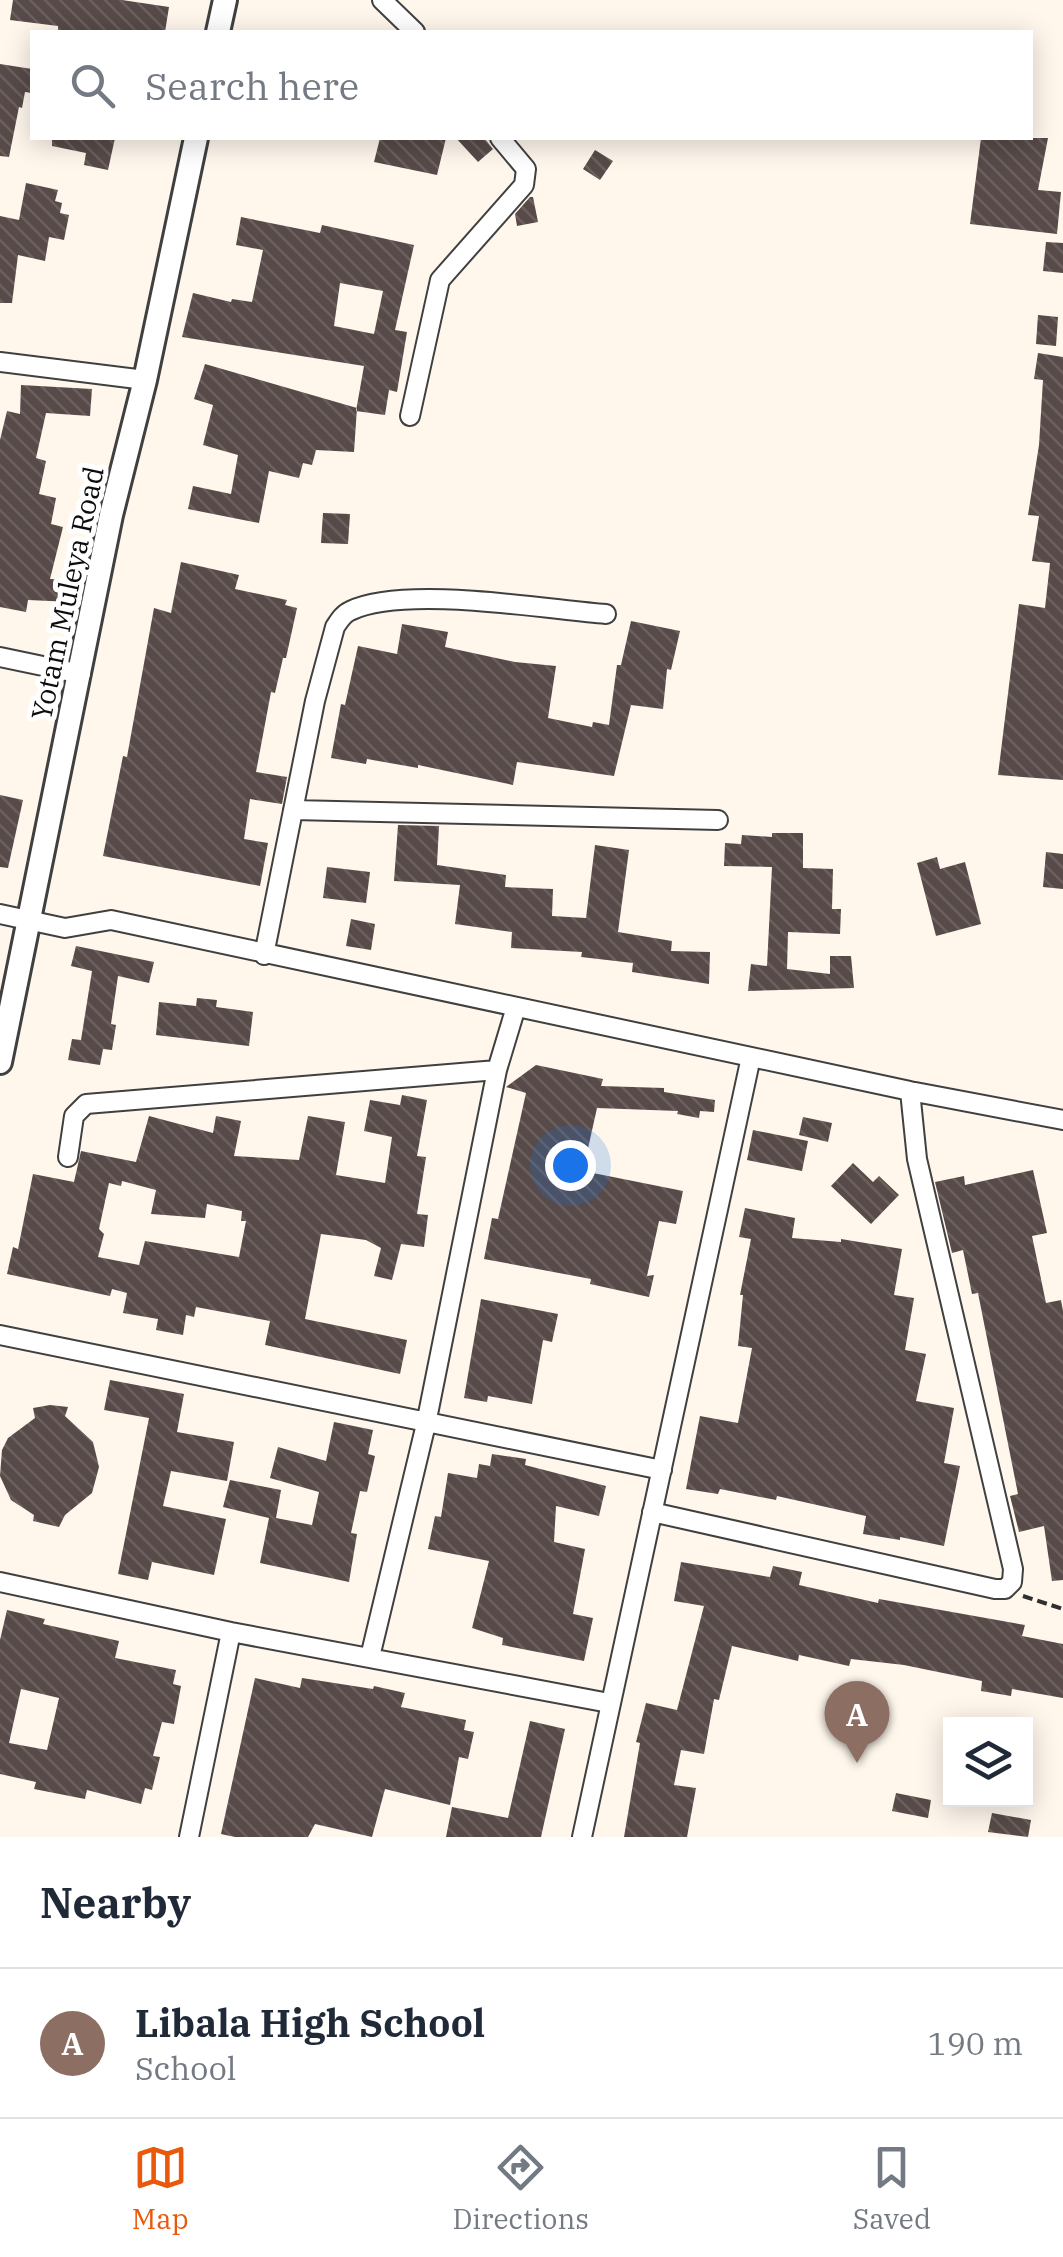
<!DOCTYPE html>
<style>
:root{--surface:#fff;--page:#f6f6f7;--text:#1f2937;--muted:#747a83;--line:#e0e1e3;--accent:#ea580c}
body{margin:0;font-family:"IBM Plex Serif",serif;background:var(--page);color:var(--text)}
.controls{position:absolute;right:30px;bottom:30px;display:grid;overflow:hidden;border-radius:0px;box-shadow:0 5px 25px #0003}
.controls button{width:90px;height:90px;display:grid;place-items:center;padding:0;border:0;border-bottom:2px solid var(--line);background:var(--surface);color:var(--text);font:50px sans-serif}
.you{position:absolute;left:570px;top:1165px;width:35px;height:35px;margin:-25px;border:8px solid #fff;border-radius:50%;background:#1a73e8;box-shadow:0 0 0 15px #1a73e833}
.badge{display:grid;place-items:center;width:65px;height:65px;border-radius:50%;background:var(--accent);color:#fff;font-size:32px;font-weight:700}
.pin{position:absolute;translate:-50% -82px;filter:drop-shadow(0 2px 5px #0008)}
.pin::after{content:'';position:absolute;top:52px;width:35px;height:30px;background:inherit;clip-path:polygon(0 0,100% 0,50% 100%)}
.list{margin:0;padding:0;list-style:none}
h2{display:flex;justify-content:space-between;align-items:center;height:130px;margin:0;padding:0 40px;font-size:42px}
h2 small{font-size:32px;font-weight:400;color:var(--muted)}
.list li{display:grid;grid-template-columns:65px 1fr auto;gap:30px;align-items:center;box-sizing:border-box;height:150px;padding:0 40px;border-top:2px solid var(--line)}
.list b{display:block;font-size:38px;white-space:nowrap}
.list p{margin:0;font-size:32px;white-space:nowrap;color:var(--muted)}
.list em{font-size:32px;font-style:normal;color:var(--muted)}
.icon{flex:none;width:55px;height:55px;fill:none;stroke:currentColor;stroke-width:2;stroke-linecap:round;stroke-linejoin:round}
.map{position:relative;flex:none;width:1063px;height:1837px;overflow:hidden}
.search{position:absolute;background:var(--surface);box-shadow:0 5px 25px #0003;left:30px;right:30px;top:30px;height:110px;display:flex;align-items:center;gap:25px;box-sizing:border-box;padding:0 35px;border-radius:0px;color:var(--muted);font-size:38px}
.sheet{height:280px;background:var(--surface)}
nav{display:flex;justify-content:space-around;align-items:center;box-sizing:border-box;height:140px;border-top:2px solid var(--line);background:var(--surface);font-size:28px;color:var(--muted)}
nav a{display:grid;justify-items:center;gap:5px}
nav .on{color:var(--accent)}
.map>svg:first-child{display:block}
</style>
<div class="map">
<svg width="1063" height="1837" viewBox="0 0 1063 1837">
<defs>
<pattern id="building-back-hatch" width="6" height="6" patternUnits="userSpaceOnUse" patternTransform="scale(2.5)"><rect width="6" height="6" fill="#574a48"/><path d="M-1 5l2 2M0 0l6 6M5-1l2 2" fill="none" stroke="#6a605e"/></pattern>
</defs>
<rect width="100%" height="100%" fill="#fff7ec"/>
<path fill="url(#building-back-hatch)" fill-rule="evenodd" d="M 13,0 L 122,0 L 169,7 L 165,32 L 58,32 L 58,26 L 10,20 Z
M 0,64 L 32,69 L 32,93 L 25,92 L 22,108 L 19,107 L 9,157 L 0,156 Z
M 52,138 L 115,138 L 108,170 L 84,165 L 86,153 L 52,146 Z
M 380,138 L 446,138 L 437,175 L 374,162 Z
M 456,138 L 484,138 L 493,149 L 478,162 Z
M 981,138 L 1048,138 L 1038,190 L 1061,192 L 1057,234 L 970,224 Z
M 595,150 L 613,161 L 600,180 L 583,169 Z
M 26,183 L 58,190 L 55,201 L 62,203 L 60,213 L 69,215 L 64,240 L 49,237 L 45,261 L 18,255 L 12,303 L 0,303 L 0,216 L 19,220 Z
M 530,197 L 533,197 L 538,222 L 517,226 L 515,214 Z
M 241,217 L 320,233 L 322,225 L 414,245 L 395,330 L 407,332 L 397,392 L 389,390 L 385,415 L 356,411 L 364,366 L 182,337 L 193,293 L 231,302 L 232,299 L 252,302 L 263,250 L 236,245 ZM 340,283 L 383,291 L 374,334 L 334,326 Z
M 1046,242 L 1063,243 L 1063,273 L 1043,271 Z
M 1038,315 L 1058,317 L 1056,346 L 1036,344 Z
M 1038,353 L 1063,357 L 1063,780 L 998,775 L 1019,604 L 1045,608 L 1050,563 L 1032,561 L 1039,516 L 1028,515 L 1039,445 L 1043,380 L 1034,379 Z
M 205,364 L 357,408 L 354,452 L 316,450 L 312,465 L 303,463 L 299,478 L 269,471 L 259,523 L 188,509 L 193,486 L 231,494 L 238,455 L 203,445 L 213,405 L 194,399 Z
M 21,385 L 92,389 L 90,416 L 46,413 L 36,458 L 46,461 L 39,494 L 56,498 L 51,524 L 63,527 L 50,579 L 73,580 L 72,602 L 28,600 L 26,612 L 0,607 L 0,440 L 7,411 L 20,414 Z
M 323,513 L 350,514 L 348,544 L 321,543 Z
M 181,562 L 239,575 L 235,589 L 287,600 L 285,605 L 297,608 L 286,658 L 283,658 L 275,693 L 271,692 L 256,772 L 287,777 L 282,804 L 250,799 L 244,839 L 268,843 L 260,886 L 103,856 L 123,756 L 127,757 L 154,608 L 171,613 Z
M 631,621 L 680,631 L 671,670 L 667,669 L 663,709 L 631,705 L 614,776 L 517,762 L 513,785 L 418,765 L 418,768 L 367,759 L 366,764 L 331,758 L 341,704 L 345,705 L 358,646 L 397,654 L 402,624 L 448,632 L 445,647 L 515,662 L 556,666 L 548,718 L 592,727 L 593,722 L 609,725 L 617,665 L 621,665 Z
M 0,795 L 23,800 L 8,868 L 0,867 Z
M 398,825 L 439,826 L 437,865 L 506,875 L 505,887 L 553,889 L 552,916 L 586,918 L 595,845 L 629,850 L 618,932 L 672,941 L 671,951 L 710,952 L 709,984 L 632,972 L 633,963 L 581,957 L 582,952 L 511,948 L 512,932 L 455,924 L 460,885 L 394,881 Z
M 772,833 L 803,833 L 803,868 L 833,869 L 832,909 L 841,909 L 840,934 L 788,932 L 787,969 L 830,974 L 830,956 L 851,956 L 854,988 L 748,991 L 751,964 L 767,966 L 772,867 L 724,866 L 725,843 L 741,844 L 742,835 L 772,837 Z
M 1046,852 L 1063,854 L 1063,889 L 1043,887 Z
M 937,857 L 940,869 L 965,862 L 981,924 L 936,936 L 917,863 Z
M 327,867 L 370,872 L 366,903 L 323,898 Z
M 351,919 L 375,924 L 371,950 L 346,946 Z
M 76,946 L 154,962 L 149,983 L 118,976 L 111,1024 L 116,1025 L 112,1050 L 103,1049 L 100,1065 L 68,1060 L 72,1039 L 81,1040 L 92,971 L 71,966 Z
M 197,998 L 217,1000 L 216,1007 L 253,1012 L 249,1046 L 156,1035 L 159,1002 L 196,1006 Z
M 536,1065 L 603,1079 L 601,1086 L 664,1088 L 664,1092 L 715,1100 L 714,1112 L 700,1111 L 699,1118 L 677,1114 L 678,1111 L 597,1108 L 583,1171 L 683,1191 L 676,1224 L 659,1221 L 647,1276 L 654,1275 L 649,1297 L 590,1284 L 591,1279 L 484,1259 L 492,1218 L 498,1219 L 526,1093 L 506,1087 Z
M 402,1095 L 427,1100 L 417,1156 L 426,1157 L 417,1214 L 428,1215 L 424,1247 L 401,1244 L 392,1280 L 374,1276 L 381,1248 L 366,1240 L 321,1234 L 305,1319 L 407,1340 L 400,1374 L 265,1345 L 270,1321 L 196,1307 L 194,1317 L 186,1315 L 183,1335 L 156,1330 L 158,1319 L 123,1313 L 127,1293 L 112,1289 L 110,1296 L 7,1274 L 13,1247 L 18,1249 L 33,1174 L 74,1182 L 81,1151 L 136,1162 L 149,1116 L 213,1133 L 216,1116 L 241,1121 L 234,1156 L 299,1160 L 308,1116 L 345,1122 L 336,1175 L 385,1183 L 392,1137 L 364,1131 L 370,1100 L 400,1105 ZM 122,1181 L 156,1190 L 151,1214 L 205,1218 L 207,1204 L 242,1211 L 241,1221 L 246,1221 L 239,1257 L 145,1241 L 139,1265 L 98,1257 L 104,1234 L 99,1229 L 109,1183 L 121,1186 Z
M 803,1117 L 832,1123 L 828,1142 L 799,1135 Z
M 753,1130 L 808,1141 L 802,1171 L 747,1160 Z
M 853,1163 L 873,1182 L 879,1176 L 899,1195 L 871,1224 L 831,1186 Z
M 1033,1170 L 1047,1233 L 1032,1236 L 1046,1303 L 1061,1300 L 1063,1311 L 1063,1580 L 1052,1581 L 1044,1526 L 1019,1532 L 1010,1496 L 1018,1494 L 978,1293 L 972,1294 L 963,1250 L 952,1253 L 935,1182 L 964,1176 L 965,1185 Z
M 745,1208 L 795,1218 L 792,1238 L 841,1242 L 841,1239 L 902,1249 L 894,1295 L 914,1298 L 905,1350 L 926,1354 L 916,1401 L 954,1408 L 944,1463 L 960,1466 L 944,1546 L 900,1537 L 900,1540 L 863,1534 L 866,1516 L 777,1496 L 776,1500 L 720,1489 L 718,1494 L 686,1489 L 700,1416 L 738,1423 L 752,1348 L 738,1346 L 743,1295 L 740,1295 L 751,1239 L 739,1237 Z
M 481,1299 L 558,1314 L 552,1342 L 543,1340 L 532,1404 L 488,1396 L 487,1402 L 464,1398 Z
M 110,1380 L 184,1394 L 177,1432 L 234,1442 L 227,1481 L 171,1471 L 163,1506 L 226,1519 L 214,1575 L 152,1562 L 148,1580 L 118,1574 L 149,1418 L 104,1410 Z
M 50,1405 L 68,1407 L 65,1416 L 93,1442 L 99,1467 L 92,1493 L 65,1515 L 59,1527 L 33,1521 L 34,1515 L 11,1500 L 0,1476 L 2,1450 L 8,1438 L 35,1418 L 33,1408 Z
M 334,1422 L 373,1430 L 368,1454 L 375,1456 L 367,1492 L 360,1491 L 351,1533 L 357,1534 L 349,1582 L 260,1563 L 269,1518 L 223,1507 L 230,1480 L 281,1490 L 276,1518 L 312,1525 L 319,1492 L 270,1478 L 278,1447 L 326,1461 Z
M 492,1454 L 526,1459 L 525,1465 L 606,1486 L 599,1516 L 556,1506 L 554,1542 L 585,1549 L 573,1614 L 593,1618 L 584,1661 L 502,1645 L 503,1638 L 472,1628 L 489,1561 L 428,1549 L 435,1516 L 441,1517 L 448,1473 L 477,1478 L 479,1464 L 490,1466 Z
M 681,1562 L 770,1577 L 773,1566 L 802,1572 L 799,1585 L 878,1603 L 879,1599 L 1025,1625 L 1022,1636 L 1063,1644 L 1063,1698 L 1012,1689 L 1011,1696 L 981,1691 L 982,1681 L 904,1665 L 851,1659 L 849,1666 L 799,1655 L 798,1661 L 732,1646 L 719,1700 L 714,1699 L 704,1754 L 681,1750 L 674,1785 L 696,1788 L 687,1837 L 624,1837 L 640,1743 L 636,1742 L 646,1703 L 677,1710 L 704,1606 L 674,1601 Z
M 7,1610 L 45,1619 L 43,1624 L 119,1641 L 115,1658 L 176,1670 L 173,1684 L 181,1686 L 174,1724 L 162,1722 L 153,1756 L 160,1757 L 152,1790 L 145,1788 L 141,1804 L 87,1790 L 85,1799 L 34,1789 L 36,1782 L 0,1774 L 0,1640 ZM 21,1689 L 59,1698 L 47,1750 L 9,1743 Z
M 255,1678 L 300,1688 L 302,1678 L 373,1689 L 374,1686 L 405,1693 L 401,1707 L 466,1720 L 464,1730 L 474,1732 L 468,1759 L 459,1757 L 450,1805 L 385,1789 L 372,1837 L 315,1824 L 308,1837 L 235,1837 L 221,1834 Z
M 530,1721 L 565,1729 L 541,1837 L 446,1837 L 452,1807 L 508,1818 Z
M 896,1793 L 931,1800 L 928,1818 L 892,1811 Z
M 992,1813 L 1031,1820 L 1028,1837 L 988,1832 Z"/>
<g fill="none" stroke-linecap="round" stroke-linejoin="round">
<g stroke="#404040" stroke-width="22">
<path id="minor" d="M 382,0 L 415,32
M 0,362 L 145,380
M 410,416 L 440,280 L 524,185 L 526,169 L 500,138
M 0,657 L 81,674
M 293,810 L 718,820
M 0,914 L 65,928 L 111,920 L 910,1091 L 1063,1120
M 264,955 L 315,701 L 335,627 C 339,621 343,614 350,611 C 404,585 543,609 606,614
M 68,1157 L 74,1116 L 86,1104 L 497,1070
M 0,1335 L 662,1470
M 652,1512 L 995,1589 L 1005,1589 L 1012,1582 L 1013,1569 L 917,1159 L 910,1091
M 0,1582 L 231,1632 L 609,1703
M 370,1657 L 426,1424 L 497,1070 L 516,1007
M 189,1837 L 231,1632
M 582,1837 L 751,1057"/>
</g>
<g stroke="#404040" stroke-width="28">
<path id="tertiary" d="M 218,32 L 225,0
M 0,1062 L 111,515 L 145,380 L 196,138"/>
</g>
<path stroke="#2f2f2f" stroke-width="4" stroke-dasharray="10 5" stroke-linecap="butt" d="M 1023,1596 L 1063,1609"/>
<use href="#minor" stroke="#fff" stroke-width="18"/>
<use href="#tertiary" stroke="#fff" stroke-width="22"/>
</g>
<g text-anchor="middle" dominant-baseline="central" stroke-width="10" stroke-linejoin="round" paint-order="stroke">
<g font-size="28" fill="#0d0d0d" stroke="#fff">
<text transform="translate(67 593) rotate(-78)">Yotam Muleya Road</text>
</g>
</g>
</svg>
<div class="controls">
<button><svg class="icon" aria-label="layers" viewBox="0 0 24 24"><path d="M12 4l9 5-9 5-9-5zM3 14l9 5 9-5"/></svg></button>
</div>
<div class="you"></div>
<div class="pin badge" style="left:857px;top:1763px;background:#8d6e63">A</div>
<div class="search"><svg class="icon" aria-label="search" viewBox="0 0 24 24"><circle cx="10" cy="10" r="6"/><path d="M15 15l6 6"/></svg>Search here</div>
</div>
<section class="sheet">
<h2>Nearby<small></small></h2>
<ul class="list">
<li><span class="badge" style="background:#8d6e63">A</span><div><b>Libala High School</b><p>School</p></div><em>190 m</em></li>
</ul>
</section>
<nav>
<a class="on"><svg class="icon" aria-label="map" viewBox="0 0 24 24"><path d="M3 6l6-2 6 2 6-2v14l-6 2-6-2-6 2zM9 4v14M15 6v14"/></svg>Map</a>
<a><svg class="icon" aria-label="directions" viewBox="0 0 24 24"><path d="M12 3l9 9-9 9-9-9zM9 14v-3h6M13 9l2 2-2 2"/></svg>Directions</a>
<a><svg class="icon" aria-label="saved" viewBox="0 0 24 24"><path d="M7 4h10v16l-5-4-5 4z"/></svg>Saved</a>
</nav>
